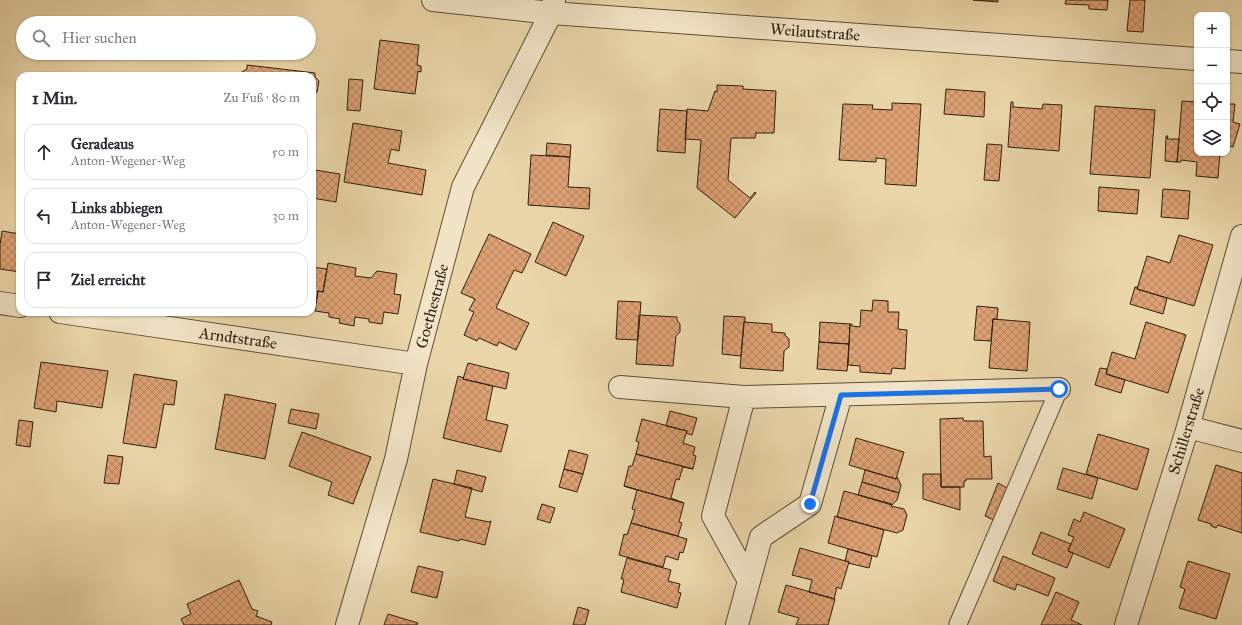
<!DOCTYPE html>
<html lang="de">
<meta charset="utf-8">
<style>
:root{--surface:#fff;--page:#f2f2f3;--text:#2b2b33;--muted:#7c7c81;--line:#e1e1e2}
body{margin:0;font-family:"IM FELL Great Primer",serif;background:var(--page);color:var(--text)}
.controls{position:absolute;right:12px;top:12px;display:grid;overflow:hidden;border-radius:8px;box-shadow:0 1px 3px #0004}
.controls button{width:36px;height:36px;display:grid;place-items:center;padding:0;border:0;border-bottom:1px solid var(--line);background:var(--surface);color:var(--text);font:20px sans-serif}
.stop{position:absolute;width:12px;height:12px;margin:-9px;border:3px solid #1a73e8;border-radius:50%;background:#fff}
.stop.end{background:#1a73e8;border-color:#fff;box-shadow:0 1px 4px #0008}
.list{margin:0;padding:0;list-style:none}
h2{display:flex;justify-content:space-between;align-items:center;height:52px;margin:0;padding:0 16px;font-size:17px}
h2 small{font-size:13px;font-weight:400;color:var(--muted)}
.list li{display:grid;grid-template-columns:26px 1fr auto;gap:12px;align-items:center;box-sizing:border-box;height:56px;margin:0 8px 8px;padding:0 8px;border:1px solid var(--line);border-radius:12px}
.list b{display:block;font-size:15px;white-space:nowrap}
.list p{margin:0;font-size:13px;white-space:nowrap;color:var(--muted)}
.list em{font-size:13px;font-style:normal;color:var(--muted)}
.icon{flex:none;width:22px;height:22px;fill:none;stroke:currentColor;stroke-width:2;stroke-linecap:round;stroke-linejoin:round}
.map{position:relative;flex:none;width:1242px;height:625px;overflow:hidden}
.search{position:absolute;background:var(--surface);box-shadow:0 1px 3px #0004;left:16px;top:16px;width:300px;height:44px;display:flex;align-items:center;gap:10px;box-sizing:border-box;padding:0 14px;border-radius:22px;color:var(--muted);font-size:15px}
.panel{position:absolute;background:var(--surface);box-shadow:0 1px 3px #0004;left:16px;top:72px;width:300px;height:244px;border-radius:12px}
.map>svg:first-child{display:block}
</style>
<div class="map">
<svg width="1242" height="625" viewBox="0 0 1242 625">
<defs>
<pattern id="building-cross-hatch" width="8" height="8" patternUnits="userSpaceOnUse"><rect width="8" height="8" fill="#dda173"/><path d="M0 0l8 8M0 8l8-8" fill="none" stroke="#b4835d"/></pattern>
</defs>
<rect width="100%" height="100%" fill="#ead6a9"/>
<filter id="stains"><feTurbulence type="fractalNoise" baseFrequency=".005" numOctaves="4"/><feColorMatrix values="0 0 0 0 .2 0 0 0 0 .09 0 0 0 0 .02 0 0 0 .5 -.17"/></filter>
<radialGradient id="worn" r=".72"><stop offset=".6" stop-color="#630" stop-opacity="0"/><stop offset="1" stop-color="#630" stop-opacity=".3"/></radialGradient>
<path fill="url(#building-cross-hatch)" stroke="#2f200f" d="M 973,0 L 998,0 L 998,2 Z
M 1066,0 L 1108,0 L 1107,10 L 1089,9 L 1089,5 L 1065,4 Z
M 1130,0 L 1145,0 L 1143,32 L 1127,31 Z
M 380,40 L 419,45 L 417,65 L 421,66 L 421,72 L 418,71 L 415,94 L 374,89 Z
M 247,65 L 315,73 L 315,77 L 319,81 L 317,92 L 312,96 L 312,100 L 312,76 L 242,76 L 242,72 L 247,69 Z
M 349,79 L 363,80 L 360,111 L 347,110 Z
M 717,85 L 743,86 L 743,89 L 776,91 L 774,133 L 756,133 L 755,138 L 731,138 L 728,180 L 750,198 L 755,192 L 756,193 L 735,218 L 697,188 L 701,140 L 685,139 L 687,109 L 708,111 L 715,91 L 717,92 Z
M 946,89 L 985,92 L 984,117 L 944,114 Z
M 1182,101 L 1197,102 L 1197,153 L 1220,153 L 1218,178 L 1196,176 L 1197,162 L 1181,160 L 1181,162 L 1177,162 Z
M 1011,102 L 1013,102 L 1013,107 L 1042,109 L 1043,104 L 1062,105 L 1059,151 L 1008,147 Z
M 892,103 L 921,104 L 916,186 L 885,184 L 886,159 L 876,158 L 876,162 L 839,160 L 843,104 L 873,105 L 872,109 L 892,110 Z
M 1227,104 L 1235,104 L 1233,122 L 1240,124 L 1233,147 L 1227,146 Z
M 1095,106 L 1155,110 L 1150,178 L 1090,174 Z
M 660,109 L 687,111 L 685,153 L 657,151 Z
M 353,123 L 402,131 L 399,151 L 391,149 L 388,163 L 426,170 L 422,195 L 344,182 Z
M 1166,136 L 1168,136 L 1167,139 L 1179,139 L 1177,162 L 1165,161 Z
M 547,143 L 571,145 L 570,157 L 546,155 Z
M 987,144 L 1002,145 L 999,181 L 984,180 Z
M 531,155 L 570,157 L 568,187 L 590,188 L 589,209 L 528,205 Z
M 315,170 L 340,174 L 336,202 L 312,198 Z
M 1099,187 L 1139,190 L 1137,214 L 1098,211 Z
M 1163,189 L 1190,191 L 1188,219 L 1161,217 Z
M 553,222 L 584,236 L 566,276 L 535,262 Z
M 2,231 L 20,234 L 20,272 L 0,269 L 0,245 Z
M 489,234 L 531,254 L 522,273 L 514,270 L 496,308 L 529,323 L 516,350 L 499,342 L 497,346 L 479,338 L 477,341 L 464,335 L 474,312 L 469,310 L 475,299 L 461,293 Z
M 1179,235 L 1213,245 L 1194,306 L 1137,289 L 1147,256 L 1170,263 Z
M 328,263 L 356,268 L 355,276 L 371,278 L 377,271 L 397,274 L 394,294 L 401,295 L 398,314 L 384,312 L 382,324 L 369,322 L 369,319 L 355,317 L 354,326 L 339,323 L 340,319 L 329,317 L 329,313 L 315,311 L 318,291 L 323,292 Z
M 312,267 L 327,269 L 323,292 L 318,291 L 317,298 L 312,297 Z
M 1135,287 L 1138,287 L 1137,289 L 1167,298 L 1163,314 L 1130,304 Z
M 873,300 L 888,301 L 888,312 L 899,312 L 898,329 L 907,330 L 905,369 L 892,368 L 891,374 L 860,372 L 860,366 L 848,365 L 850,324 L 852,324 L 852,326 L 860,327 L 861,310 L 872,311 Z
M 618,301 L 641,302 L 638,340 L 616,339 Z
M 977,306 L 998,308 L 997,319 L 993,319 L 991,341 L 974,340 Z
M 639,315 L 677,317 L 677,320 L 680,324 L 680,332 L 676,336 L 673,366 L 636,364 Z
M 724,316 L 745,317 L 745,322 L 744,322 L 741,356 L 722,354 Z
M 993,319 L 1030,322 L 1027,371 L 989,368 Z
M 744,322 L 772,324 L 772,332 L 785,333 L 785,335 L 789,339 L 789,347 L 784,351 L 783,371 L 740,368 Z
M 820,322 L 850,324 L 849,344 L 819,342 Z
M 1146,322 L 1186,335 L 1168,393 L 1106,374 L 1112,352 L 1135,359 Z
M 819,342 L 849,344 L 847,371 L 817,369 Z
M 41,362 L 108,371 L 102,408 L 57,401 L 56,412 L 34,408 Z
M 468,363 L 509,373 L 506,389 L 463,379 Z
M 1100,368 L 1107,369 L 1106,374 L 1125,380 L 1121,393 L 1095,385 Z
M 134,374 L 177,381 L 174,405 L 164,404 L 156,448 L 123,443 Z
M 458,376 L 464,378 L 463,379 L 493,386 L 486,420 L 508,425 L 501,452 L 443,438 Z
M 225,394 L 276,404 L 265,459 L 215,449 Z
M 291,409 L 319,414 L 316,429 L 288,423 Z
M 670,411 L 697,418 L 692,435 L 686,433 L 687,431 L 666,426 Z
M 963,418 L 964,421 L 983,421 L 984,457 L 991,456 L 992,479 L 966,479 L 966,481 L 964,481 L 964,487 L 941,487 L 940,419 Z
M 642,419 L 687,431 L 683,443 L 695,447 L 693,455 L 696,456 L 693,469 L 636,454 L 639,442 L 636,441 Z
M 19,420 L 33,422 L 30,447 L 16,445 Z
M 302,432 L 371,457 L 353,504 L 328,495 L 332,482 L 289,466 Z
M 1098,434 L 1149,449 L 1137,490 L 1086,474 Z
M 856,438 L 904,452 L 896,479 L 849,465 Z
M 569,450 L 588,455 L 583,474 L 564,469 Z
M 636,454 L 693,469 L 683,467 L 679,480 L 676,479 L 671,498 L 684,503 L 624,486 L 629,466 L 632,466 Z
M 108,455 L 123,457 L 119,484 L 104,483 Z
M 1216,465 L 1242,473 L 1242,533 L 1218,525 L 1216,528 L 1211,526 L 1211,524 L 1198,520 Z
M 1063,468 L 1098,478 L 1092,499 L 1057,489 Z
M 564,469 L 583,474 L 577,492 L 559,487 Z
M 457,470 L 486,477 L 482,492 L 454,484 Z
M 865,470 L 896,479 L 897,477 L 901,485 L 899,493 L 862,482 Z
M 923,474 L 941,474 L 941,487 L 960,487 L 960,510 L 923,499 Z
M 433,479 L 472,488 L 465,517 L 489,522 L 491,521 L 485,545 L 460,539 L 459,541 L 420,532 Z
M 862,482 L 899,493 L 897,500 L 892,505 L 858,495 Z
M 998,483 L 1009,489 L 996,521 L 985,516 Z
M 624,486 L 684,503 L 679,522 L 682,523 L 678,536 L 631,523 L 635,510 L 632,509 L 637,490 Z
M 844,491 L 892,504 L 891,506 L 904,509 L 907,515 L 903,530 L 897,533 L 837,517 Z
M 542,504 L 555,508 L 550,523 L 537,519 Z
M 1084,512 L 1125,529 L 1109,568 L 1068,551 L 1074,537 L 1068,535 L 1074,519 L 1080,522 Z
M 835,516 L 884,530 L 877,557 L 828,543 Z
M 631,523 L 687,539 L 683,553 L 680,552 L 678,560 L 666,556 L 663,567 L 619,555 L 624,534 L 627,535 Z
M 1041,532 L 1071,544 L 1068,551 L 1073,553 L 1067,568 L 1032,554 Z
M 800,548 L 849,562 L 841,589 L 837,587 L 834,599 L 809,592 L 812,580 L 792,575 Z
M 848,549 L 872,556 L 869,568 L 848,563 L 849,562 L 845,561 Z
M 1003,556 L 1055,578 L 1048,596 L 1017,584 L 1015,590 L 993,581 Z
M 627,558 L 671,570 L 668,581 L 680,584 L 678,592 L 681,593 L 677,608 L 621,592 L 624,579 L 621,579 Z
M 1188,561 L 1230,574 L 1216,619 L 1179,608 L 1185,589 L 1180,587 Z
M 418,566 L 443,572 L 437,598 L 411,592 Z
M 239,580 L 252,609 L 258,611 L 256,616 L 272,622 L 271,625 L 184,625 L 181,619 L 191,614 L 187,604 Z
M 786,585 L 835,599 L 828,625 L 796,625 L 799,618 L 778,612 Z
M 1056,592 L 1079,602 L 1071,620 L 1082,625 L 1041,625 Z
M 578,607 L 589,610 L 585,625 L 573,625 Z
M 388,614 L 418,623 L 417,625 L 384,625 Z"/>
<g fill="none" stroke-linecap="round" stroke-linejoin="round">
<g stroke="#5e4e36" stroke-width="19">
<path id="service" d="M 958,624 L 1059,389"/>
</g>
<g stroke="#5e4e36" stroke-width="24">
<path id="minor" d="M 433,0 L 551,13 L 1197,59
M 1227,61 L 1242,62
M 0,303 L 20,306
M 60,312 L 416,364
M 620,387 L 744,397 L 1059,389
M 744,397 L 713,516 L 749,581
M 1188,427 L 1242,441
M 347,625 L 396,459 L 416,364 L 463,187 L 551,13 L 554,1
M 737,625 L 761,537 L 810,504 L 841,395
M 1126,625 L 1188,427 L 1242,236"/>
</g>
<use href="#service" stroke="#f1e4c7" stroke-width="17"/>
<use href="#minor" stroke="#f1e4c7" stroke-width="22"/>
</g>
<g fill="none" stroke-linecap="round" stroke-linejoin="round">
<path stroke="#1a73e8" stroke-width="5" d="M 810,504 L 841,395 L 1059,389"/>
</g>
<g text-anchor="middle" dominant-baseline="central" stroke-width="3" stroke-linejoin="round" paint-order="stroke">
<g font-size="16" fill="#2f200f" stroke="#f1e4c7">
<text transform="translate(815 32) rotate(4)">Weilautstraße</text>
<text transform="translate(432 306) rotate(-75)">Goethestraße</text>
<text transform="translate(238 338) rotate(8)">Arndtstraße</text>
<text transform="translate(1186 431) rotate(-73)">Schillerstraße</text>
</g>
</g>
<rect width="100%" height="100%" filter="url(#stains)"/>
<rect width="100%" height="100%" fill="url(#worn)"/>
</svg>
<div class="controls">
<button>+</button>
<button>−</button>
<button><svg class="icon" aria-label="locate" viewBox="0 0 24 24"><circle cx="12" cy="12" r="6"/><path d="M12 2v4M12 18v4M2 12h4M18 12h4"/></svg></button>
<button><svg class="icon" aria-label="layers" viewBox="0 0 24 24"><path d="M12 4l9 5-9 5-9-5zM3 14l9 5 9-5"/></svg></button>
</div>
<div class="stop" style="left:1059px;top:389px"></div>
<div class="stop end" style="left:810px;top:504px"></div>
<div class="search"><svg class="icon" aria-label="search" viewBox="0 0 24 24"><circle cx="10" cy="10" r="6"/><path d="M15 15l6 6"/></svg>Hier suchen</div>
<section class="panel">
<h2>1 Min.<small>Zu Fuß · 80 m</small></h2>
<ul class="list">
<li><svg class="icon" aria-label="ahead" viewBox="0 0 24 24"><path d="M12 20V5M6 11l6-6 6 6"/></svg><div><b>Geradeaus</b><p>Anton-Wegener-Weg</p></div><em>50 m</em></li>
<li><svg class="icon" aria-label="left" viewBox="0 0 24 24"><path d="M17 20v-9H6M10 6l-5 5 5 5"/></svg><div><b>Links abbiegen</b><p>Anton-Wegener-Weg</p></div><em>30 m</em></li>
<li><svg class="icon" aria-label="arrive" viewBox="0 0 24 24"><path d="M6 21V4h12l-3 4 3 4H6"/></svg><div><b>Ziel erreicht</b></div></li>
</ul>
</section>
</div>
